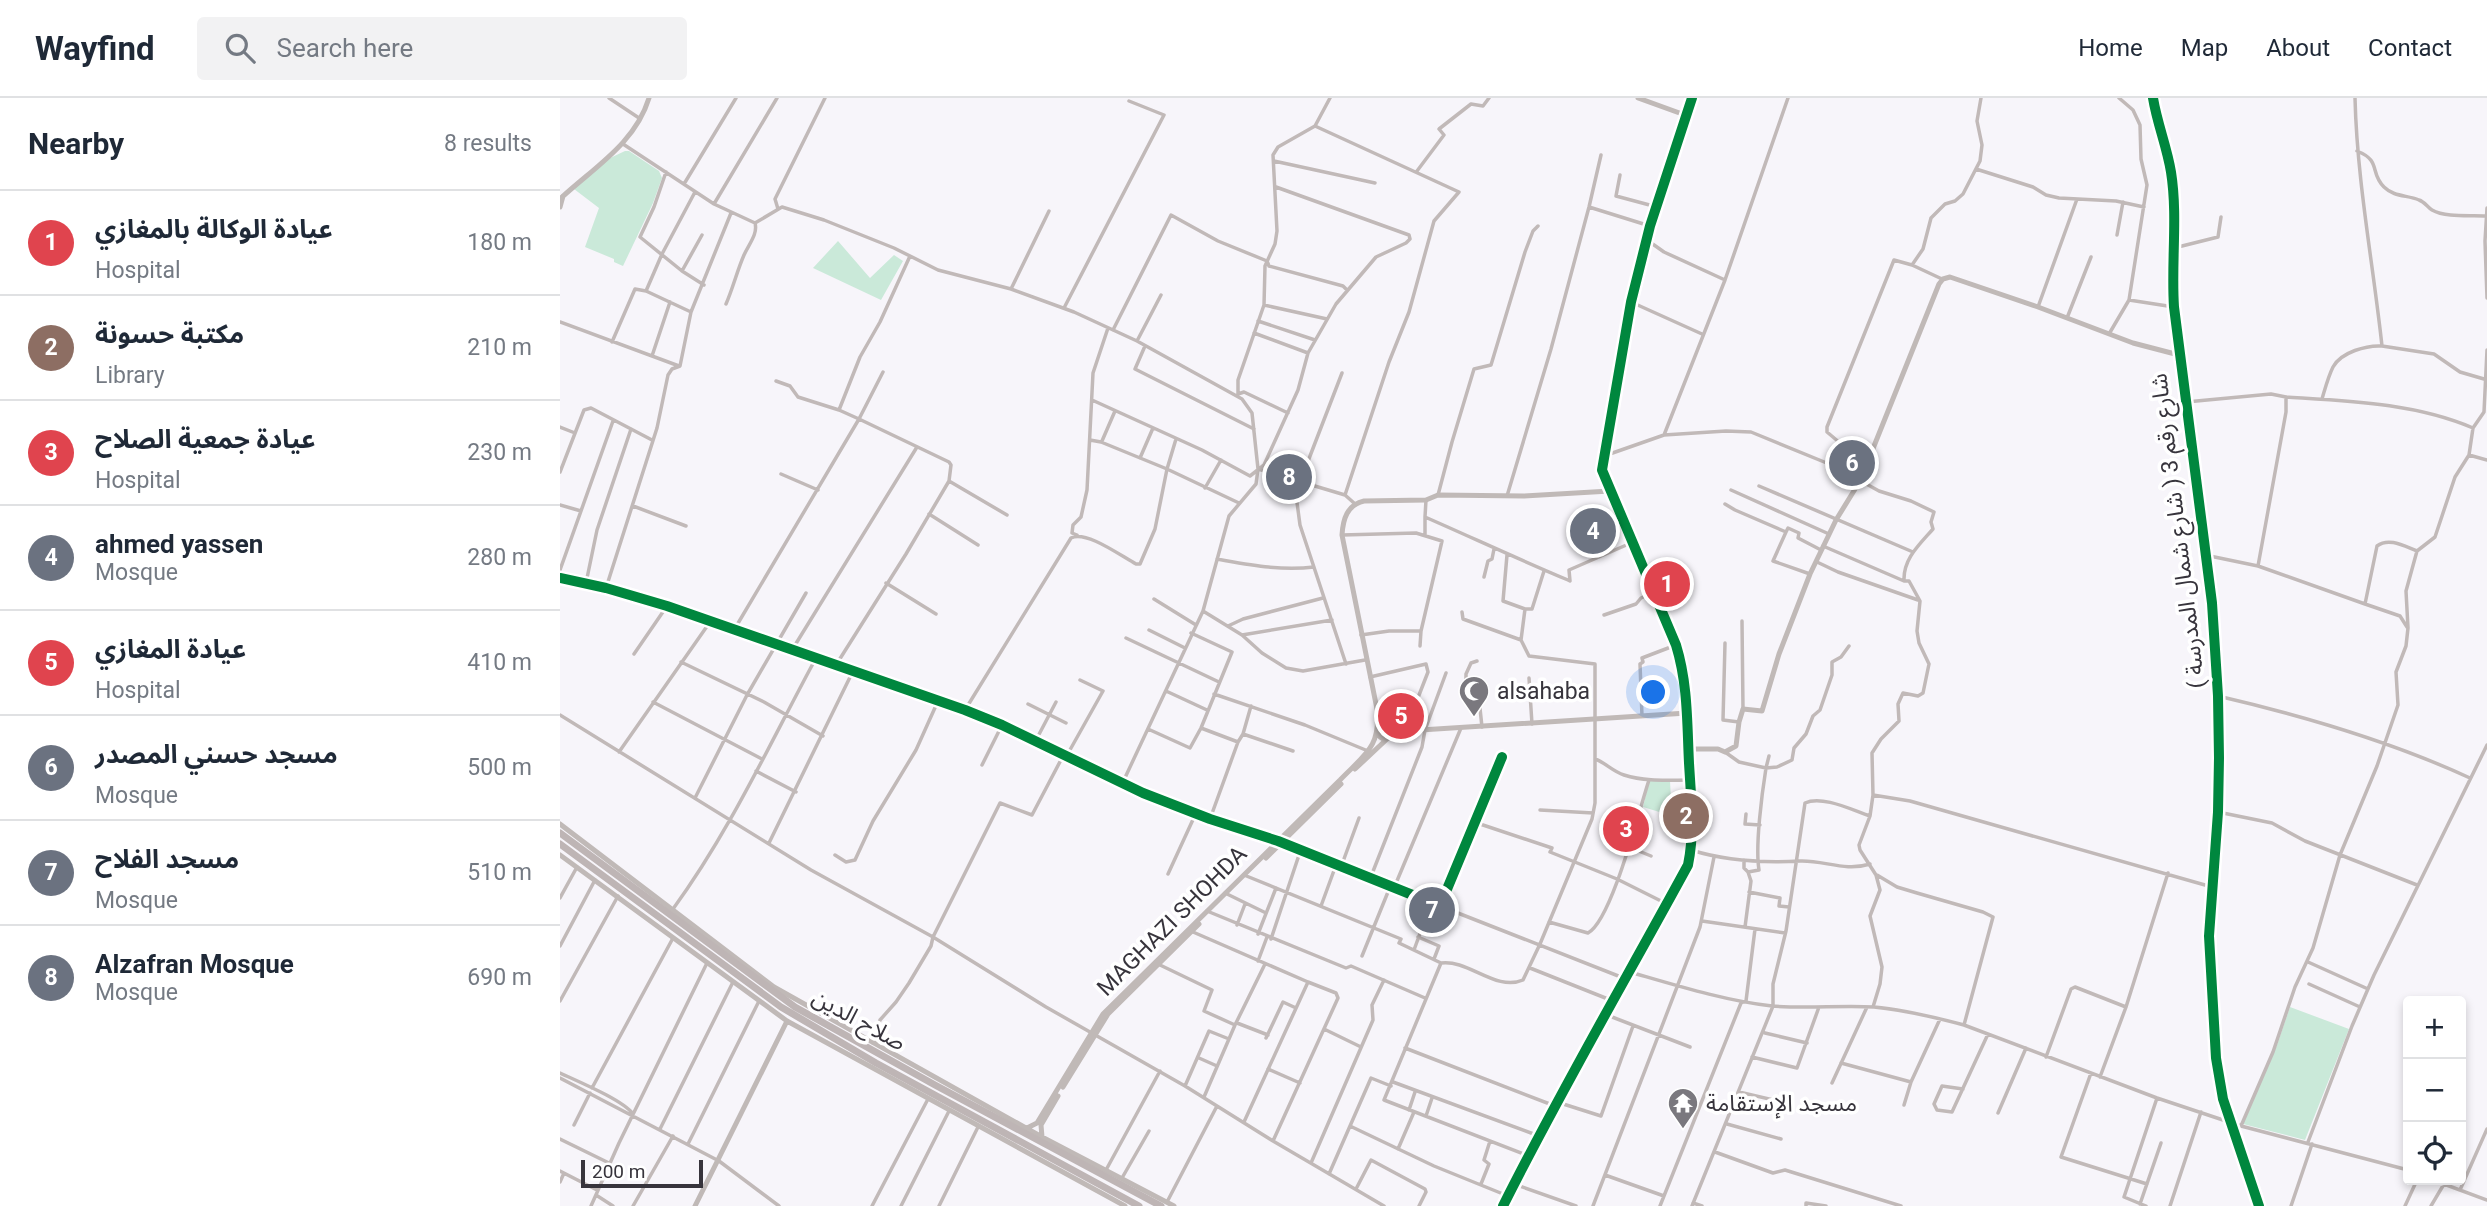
<!DOCTYPE html>
<meta charset="utf-8">
<style>
:root{--surface:#fff;--page:#f2f2f3;--text:#1f2937;--muted:#747a83;--line:#e0e1e3;--accent:#7a787e}
body{margin:0;font-family:Roboto,"Noto Sans Arabic",sans-serif;background:var(--page);color:var(--text)}
.controls{position:absolute;right:21px;bottom:21px;display:grid;overflow:hidden;border-radius:7px;box-shadow:0 4px 10px #0003}
.controls button{width:63px;height:63px;display:grid;place-items:center;padding:0;border:0;border-bottom:2px solid var(--line);background:var(--surface);color:var(--text);font:35px sans-serif}
.scale{position:absolute;left:21px;bottom:18px;width:122px;box-sizing:border-box;padding-left:7px;border:4px solid #37343c;border-top:0;font-size:19px;line-height:24px;white-space:nowrap;color:#37343c;-webkit-text-stroke:5px #fff;paint-order:stroke}
.you{position:absolute;left:1094px;top:595px;width:24px;height:24px;margin:-18px;border:5px solid #fff;border-radius:50%;background:#1a73e8;box-shadow:0 0 0 10px #1a73e833}
.badge{display:grid;place-items:center;width:46px;height:46px;border-radius:50%;background:var(--accent);color:#fff;font-size:23px;font-weight:700}
.pin{position:absolute;translate:-50% -50%;border:4px solid #fff;box-shadow:0 2px 7px #0006}
.list{margin:0;padding:0;list-style:none}
h2{display:flex;justify-content:space-between;align-items:center;height:91px;margin:0;padding:0 28px;font-size:30px}
h2 small{font-size:23px;font-weight:400;color:var(--muted)}
.list li{display:grid;grid-template-columns:46px 1fr auto;gap:21px;align-items:center;box-sizing:border-box;height:105px;padding:0 28px;border-top:2px solid var(--line)}
.list b{display:block;font-size:26px;white-space:nowrap}
.list p{margin:0;font-size:23px;white-space:nowrap;color:var(--muted)}
.list em{font-size:23px;font-style:normal;color:var(--muted)}
.icon{flex:none;width:38px;height:38px;fill:none;stroke:currentColor;stroke-width:2;stroke-linecap:round;stroke-linejoin:round}
.map{position:relative;flex:none;width:1927px;height:1108px;overflow:hidden}
header{display:flex;align-items:center;gap:42px;box-sizing:border-box;height:98px;padding:0 35px;background:var(--surface);border-bottom:2px solid var(--line)}
header strong{font-size:33px}
nav{display:flex;gap:38px;margin-inline-start:auto;font-size:24px}
.search{width:490px;height:63px;background:var(--page);display:flex;align-items:center;gap:18px;box-sizing:border-box;padding:0 24px;border-radius:7px;color:var(--muted);font-size:26px}
main{display:flex}
aside{flex:1;background:var(--surface)}
.map>svg:first-child{display:block}
</style>
<header>
<strong>Wayfind</strong>
<div class="search"><svg class="icon" aria-label="search" viewBox="0 0 24 24"><circle cx="10" cy="10" r="6"/><path d="M15 15l6 6"/></svg>Search here</div>
<nav><a>Home</a><a>Map</a><a>About</a><a>Contact</a></nav>
</header>
<main>
<aside>
<h2>Nearby<small>8 results</small></h2>
<ul class="list">
<li><span class="badge" style="background:#e0444e">1</span><div><b>عيادة الوكالة بالمغازي</b><p>Hospital</p></div><em>180 m</em></li>
<li><span class="badge" style="background:#8d6e63">2</span><div><b>مكتبة حسونة</b><p>Library</p></div><em>210 m</em></li>
<li><span class="badge" style="background:#e0444e">3</span><div><b>عيادة جمعية الصلاح</b><p>Hospital</p></div><em>230 m</em></li>
<li><span class="badge" style="background:#6b7280">4</span><div><b>ahmed yassen</b><p>Mosque</p></div><em>280 m</em></li>
<li><span class="badge" style="background:#e0444e">5</span><div><b>عيادة المغازي</b><p>Hospital</p></div><em>410 m</em></li>
<li><span class="badge" style="background:#6b7280">6</span><div><b>مسجد حسني المصدر</b><p>Mosque</p></div><em>500 m</em></li>
<li><span class="badge" style="background:#6b7280">7</span><div><b>مسجد الفلاح</b><p>Mosque</p></div><em>510 m</em></li>
<li><span class="badge" style="background:#6b7280">8</span><div><b>Alzafran Mosque</b><p>Mosque</p></div><em>690 m</em></li>
</ul>
</aside>
<div class="map">
<svg width="1927" height="1108" viewBox="0 0 1927 1108">
<rect width="100%" height="100%" fill="#f7f5fa"/>
<path fill="#cae9d9" d="M 65,53 L 69,53 L 99,73 L 102,80 L 93,105 L 63,168 L 54,164 L 54,161 L 25,149 L 39,110 L 14,91 L 48,61 Z
M 278,143 L 310,180 L 334,157 L 343,163 L 321,202 L 253,170 Z
M 1089,683 L 1110,683 L 1111,701 L 1106,716 L 1083,709 Z
M 1730,909 L 1789,931 L 1745,1042 L 1683,1026 L 1717,947 Z"/>
<g fill="none" stroke-linecap="round" stroke-linejoin="round">
<path stroke="#c1b9b8" stroke-width="3.5" d="M 49,0 L 79,20
M 1795,0 C 1797,83 1813,165 1822,248 L 1874,256 L 1900,274 L 1924,281
M 755,28 L 899,94 L 874,123 L 849,214 L 829,264 L 785,397
M 63,46 L 154,106 L 195,125 L 222,109 L 264,122 L 334,150 L 378,172 L 451,191 L 514,214 L 577,243 L 682,301 L 692,315 L 698,371 L 785,397 L 794,405
M 1797,53 C 1822,63 1809,74 1824,89 C 1834,99 1847,97 1859,102 C 1865,104 1867,109 1872,112 C 1886,120 1910,117 1926,118
M 714,63 L 815,85
M 1416,71 L 1473,89 L 1486,97 L 1499,100 L 1556,103 L 1584,109
M 857,73 L 884,37 L 879,31 L 911,6 L 923,8 L 929,0
M 106,74 L 94,109 L 80,139 L 122,173 L 144,187
M 1060,77 L 1056,98 L 1097,109
M 124,86 L 176,0
M 154,106 L 217,0
M 1029,109 L 1090,128
M 1927,110 L 1925,143 L 1927,200
M 218,111 L 215,101 L 265,0
M 1557,137 L 1563,104
M 1087,142 L 1104,154 L 1165,182
M 1614,150 L 1658,139 L 1661,119
M 1352,167 L 1382,181
M 122,173 L 142,137
M 451,191 L 489,113
M 86,193 L 102,156 L 135,94
M 1569,202 L 1614,209
M 1071,204 L 1142,236
M 166,206 C 173,190 177,173 184,157 C 189,146 198,136 195,125
M 704,207 L 767,221
M 1478,209 L 1517,101
M 504,210 L 604,17 L 569,3
M 1507,220 L 1531,159
M 698,223 L 755,242
M 0,224 L 119,268
M 553,232 L 611,117 L 658,143 L 707,163 L 709,168 L 783,188 L 787,192
M 694,235 L 748,255
M 1549,236 L 1569,202 L 1587,87 L 1581,61 L 1580,27 L 1573,12 L 1559,0
M 577,243 L 601,197
M 52,244 L 75,191 L 86,193 L 131,214
M 585,248 L 575,271 L 694,331
M 92,258 L 110,204
M 216,283 L 230,288 L 238,299 L 279,312
M 1762,301 C 1765,291 1768,279 1773,269 C 1781,254 1807,247 1822,248
M 532,302 L 642,352 L 690,378 L 704,367 L 738,292 L 748,255 L 776,206 L 816,159 L 846,145 L 850,141 L 849,137 L 716,89
M 1626,304 L 1711,296 L 1726,299 C 1789,303 1855,305 1913,330
M 728,315 L 684,294 L 678,296 L 678,282 L 704,207 L 705,168 L 715,146 L 717,133 L 713,57 L 718,49 L 755,28 L 770,0
M 0,329 L 15,335
M 1104,337 L 1165,182 L 1228,0
M 530,342 L 541,344 L 607,371 L 679,405
M 542,343 L 555,313
M 1909,357 L 1927,362
M 1044,358 L 1104,337 L 1166,333 L 1191,334 L 1274,368 L 1319,393 L 1351,403 L 1374,414 L 1371,424 L 1373,431 C 1359,447 1343,461 1344,483 L 1349,483 L 1360,503 L 1357,533 L 1359,545 L 1369,566 L 1363,595 L 1358,598 L 1343,595 L 1338,606 L 1339,623 L 1321,641 L 1312,655 L 1313,697 L 1310,718 L 1299,747 L 1300,752 L 1316,777 L 1320,792 L 1310,818 L 1322,869 L 1320,886 L 1313,909
M 580,360 L 593,330
M 1274,368 L 1286,354 L 1286,350 L 1267,334 L 1267,329 L 1334,162 L 1352,167 L 1363,151 L 1371,120 L 1385,106 L 1395,103 L 1403,96 L 1420,63 L 1422,47 L 1417,23 L 1421,0
M 0,374 L 24,312 L 31,310 L 92,342
M 221,376 L 258,392
M 734,382 L 740,427 L 786,566
M 389,383 L 447,417
M 740,384 L 782,275
M 1199,388 L 1353,454
M 645,390 L 661,362
M 1171,392 L 1269,436
M 878,397 L 892,344 L 914,271 L 931,267 L 965,154 L 973,133 L 978,128
M 947,398 L 991,251 L 1029,109 L 1041,57
M 866,402 L 865,419 C 913,440 960,462 1008,482 L 1010,483 L 1009,472 L 1071,445
M 1165,406 L 1175,412 L 1226,434 L 1228,430 L 1239,435 L 1238,440 L 1261,452
M 0,407 L 21,413
M 73,408 L 126,428
M 369,416 L 418,447
M 1226,434 L 1213,463 L 1250,476
M 517,437 L 512,435 L 513,427 L 521,419 L 527,392 L 533,275 L 548,230
M 782,437 L 856,435 L 882,443 L 861,533 L 860,548
M 865,437 L 865,419
M 1263,448 L 1344,483
M 947,457 L 943,503 L 965,511
M 1645,457 L 1698,468 L 1805,506 L 1817,448 C 1829,439 1844,448 1857,453
M 657,461 C 689,467 721,473 754,469
M 1257,464 L 1278,474 L 1358,502
M 1698,468 L 1726,314 L 1726,299
M 0,472 L 53,323
M 924,479 L 928,463 L 932,461 L 934,451
M 0,480 L 46,490 L 107,508 L 405,612 L 442,627 L 583,695 L 650,721 L 718,743 L 880,808 L 942,659
M 26,485 L 37,432 L 71,331
M 326,485 L 376,516
M 46,490 L 97,330 L 108,277 L 112,271 L 120,268 L 131,214 L 171,115
M 594,501 L 636,527
M 1805,506 L 1840,518 L 1847,529
M 643,513 L 682,537 L 702,555 L 726,570 L 743,573 L 805,562
M 1044,517 L 1076,506 L 1081,500 L 1094,494
M 1182,523 L 1183,611
M 668,528 L 683,521 L 763,500
M 174,532 L 299,321 L 279,312 L 300,259 L 320,224 L 350,158
M 589,532 L 625,550
M 682,537 L 772,522
M 801,537 L 829,533 L 861,533
M 566,540 L 659,584
M 961,542 L 965,511 L 972,511 L 984,473
M 1165,545 L 1163,622 L 1179,624
M 232,552 L 357,349
M 74,556 L 107,508
M 917,563 L 911,565 L 906,576 L 906,584 L 918,592 L 922,629
M 121,564 L 204,604 L 263,638
M 276,567 L 346,456 L 389,383 L 391,367 L 389,364 L 299,321 L 323,274
M 810,579 L 866,566 L 868,574 L 845,633
M 969,580 L 972,626
M 606,593 L 647,612
M 654,596 L 745,627 L 808,653
M 1658,598 C 1744,618 1830,643 1910,680
M 93,604 L 202,661
M 468,606 L 506,625
M 405,612 L 511,440 C 526,432 561,458 576,466 L 580,466 L 595,431 L 607,371 L 616,341
M 818,614 L 825,628
M 0,617 L 251,772 L 373,839 L 486,909 L 625,988 L 713,1043 L 824,1108
M 1082,618 L 1080,566 L 1083,564 L 1082,560 L 1116,547
M 641,630 L 678,644
M 830,630 L 841,634
M 588,631 L 630,650 L 641,630 L 672,554 L 631,535
M 683,636 L 733,653
M 475,644 L 496,604
M 59,654 L 150,524
M 1165,654 L 1179,664 L 1206,670 C 1202,695 1195,748 1199,772 L 1188,774 L 1191,783 L 1185,829
M 1209,658 L 1206,670 L 1217,669 L 1232,662 L 1234,650 L 1246,636 L 1253,618 L 1260,612 L 1272,577 L 1272,564 L 1281,559 L 1289,548
M 506,659 L 543,593 L 520,582
M 1035,661 C 1046,665 1052,673 1064,677 C 1086,684 1108,682 1130,682
M 422,667 L 442,627
M 196,673 L 236,694
M 563,684 L 643,513 L 669,418 L 696,386 L 698,371
M 1313,697 L 1350,703 L 1652,789
M 135,700 L 187,597 L 246,495
M 980,712 L 1033,715
M 1658,714 L 1712,725 L 1745,743 L 1857,787
M 1186,716 L 1185,726 L 1200,727
M 650,721 L 678,644 L 683,636 L 691,608
M 914,724 L 992,750 L 990,754 L 1057,781 L 1107,806
M 209,745 L 293,573
M 1069,749 L 1091,758
M 1131,752 C 1166,763 1204,765 1240,763 C 1264,762 1285,774 1310,766
M 275,757 L 286,764 L 295,762 L 313,723 L 356,652 L 378,603
M 1184,762 L 1184,770 L 1188,774
M 781,769 L 799,720
M 608,776 L 636,715
M 684,777 L 841,841 L 839,845 L 881,865 L 824,1002 L 969,1058
M 1317,777 L 1337,789 L 1357,795 L 1423,814 L 1433,819 L 1404,927
M 810,781 L 862,649 L 865,632 L 886,575
M 834,790 L 901,630
M 1189,794 L 1220,800 L 1219,808 L 1229,809
M 665,795 L 706,815
M 0,800 L 17,769
M 761,808 L 776,767
M 880,808 L 1066,881
M 113,811 C 170,733 210,645 256,560
M 647,813 L 786,870 L 791,868 L 865,900
M 1142,823 L 1225,835
M 989,824 L 1028,835 C 1052,822 1079,712 1089,682
M 677,827 L 685,806
M 633,834 L 748,884 L 684,1024
M 698,836 L 716,790
M 858,839 L 879,848 L 874,861
M 711,841 L 740,754
M 0,848 L 35,782
M 854,852 L 871,805
M 802,858 L 830,789
M 698,863 L 707,839
M 1748,864 L 1808,891
M 881,865 C 908,861 936,894 963,882 L 980,846 L 1032,721 L 1035,705 L 1035,566 L 969,558 L 961,542 L 903,521 L 902,514
M 600,867 L 652,892 L 644,913 L 675,927
M 970,870 L 1053,903
M 1070,874 C 1115,887 1166,903 1212,908 C 1246,911 1280,907 1314,909 C 1345,912 1374,919 1404,927 L 1597,1000 L 1681,1028 L 1848,1072
M 1749,886 L 1800,909
M 0,903 L 58,798
M 1047,917 L 1130,949
M 677,925 L 708,937
M 764,931 L 801,949
M 1205,935 L 1247,945
M 706,940 L 723,904 L 736,910
M 313,945 L 320,922 L 336,904 L 349,885 L 371,848 L 373,839 L 440,705 L 472,717 L 503,658
M 845,950 L 995,1008
M 1192,959 L 1237,970 L 1259,909
M 1486,959 L 1511,891 L 1515,889 L 1566,909
M 639,960 L 657,968
M 1281,965 L 1351,984
M 708,971 L 740,985
M 0,975 C 17,983 63,1002 73,1016
M 1531,975 L 1501,1059 L 1587,1086
M 1540,979 L 1566,909 L 1608,775
M 0,980 L 159,1063 L 219,1108
M 833,984 L 979,1038
M 1272,985 L 1307,909
M 625,988 L 649,933 L 669,941
M 32,990 L 113,840
M 1403,991 L 1382,988 L 1374,1006 L 1377,1012 L 1392,1014 L 1428,936
M 1179,994 L 1231,1006
M 644,999 L 675,927 L 705,866
M 997,1004 L 1041,1018 L 1073,928
M 1344,1007 L 1351,984 L 1380,921
M 849,1012 L 855,994
M 1438,1015 L 1466,950
M 866,1018 L 872,1000
M 1167,1026 L 1221,1041
M 14,1027 L 30,995
M 790,1028 L 874,1068 L 948,1098
M 1681,1028 L 1713,954 L 1735,889 L 1753,850 L 1780,757 L 1817,668 L 1838,607 L 1836,574 L 1846,548 L 1848,530 L 1846,493 L 1857,453 L 1875,439 L 1895,379 L 1909,357 L 1913,330 L 1924,314 L 1927,252
M 100,1031 L 173,884
M 0,1041 L 49,1065
M 713,1043 L 778,900 L 776,895 L 748,884
M 1748,1044 L 1792,928 L 1814,877 L 1927,647
M 128,1046 L 199,903
M 838,1051 L 854,1014
M 1155,1054 L 1213,1075 L 1225,1072 L 1341,1108
M 751,1065 L 813,922 L 812,907 L 824,882
M 546,1072 L 600,973
M 0,1073 L 37,1092
M 769,1076 L 811,980 L 831,988
M 1045,1077 L 1104,1098
M 562,1080 L 589,1033
M 1873,1082 L 1927,1102
M 0,1084 L 4,1075
M 921,1086 L 929,1066 L 924,1062 L 930,1043
M 954,1086 L 1016,1108
M 796,1091 L 811,1062 L 865,1091 L 866,1094 L 859,1108
M 1900,1092 L 1927,1031
M 36,1097 L 53,1108
M 607,1104 L 657,1008
M 1133,1105 L 1142,1108
M 1580,1106 L 1601,1045
M 31,1108 L 59,1045 L 147,865
M 73,1108 L 113,1038
M 312,1108 L 368,1001
M 341,1108 L 389,1013
M 379,1108 L 418,1029
M 1033,1108 L 1140,829 L 1154,759
M 1100,1108 L 1181,905 L 1186,903 L 1195,831
M 1132,1108 L 1213,908 L 1213,886 L 1226,833 L 1245,705 C 1262,697 1292,712 1310,718
M 1246,1108 L 1246,1105 L 1266,1108
M 1586,1108 L 1564,1099 L 1597,1000
M 1610,1108 L 1641,1014
M 1731,1108 L 1752,1046
M 1845,1108 L 1857,1082
M 1871,1108 L 1884,1086"/>
<path stroke="#c0b9b7" stroke-width="5" d="M 1078,0 L 1125,17
M 1593,0 C 1597,25 1607,49 1611,74 C 1618,118 1611,165 1614,209 L 1652,505 L 1658,598 L 1659,660 L 1658,714 L 1649,838 L 1656,960 L 1663,1001 L 1699,1108
M 0,101 C 33,70 75,46 89,0
M 0,109 L 3,98
M818 634a7 7 0 1 1 14 0a7 7 0 1 1-14 0Z
M 830,638 L 845,633 L 1127,615
M 1128,651 L 1158,651 L 1165,654 L 1176,648 L 1179,624 L 1183,611 L 1202,613 L 1219,556 L 1250,476 L 1276,422 L 1300,383 L 1379,186 L 1383,181 L 1390,179 L 1478,209 L 1573,245 L 1619,257
M 795,671 L 827,641
M 0,726 L 214,889 L 482,1039 L 614,1108
M 0,757 L 227,923 L 565,1108
M 706,760 L 781,686
M 503,989 L 548,916 L 639,826
M 467,1030 L 477,1025 L 543,916 L 780,682 C 805,656 821,649 817,611 L 782,437 C 783,421 787,407 804,403 L 866,402 L 878,397 L 964,398 L 1050,393
M 482,1039 L 481,1027 L 498,998
M 135,1108 L 227,923
M 943,1108 C 1001,992 1066,881 1128,767 C 1135,733 1131,700 1129,665 C 1127,625 1128,586 1116,547 L 1042,372 L 1071,204 L 1090,128 L 1132,0"/>
<path stroke="#beb5b5" stroke-width="7" d="M 0,735 L 235,909 L 375,987 L 601,1108
M 0,746 L 221,909 L 316,965 L 579,1108"/>
<g stroke="#fff" stroke-width="15">
<path id="cycleway" d="M 1593,0 C 1597,25 1607,49 1611,74 C 1618,118 1611,165 1614,209 L 1652,505 L 1658,598 L 1659,660 L 1658,714 L 1649,838 L 1656,960 L 1663,1001 L 1699,1108
M 0,480 L 46,490 L 107,508 L 405,612 L 442,627 L 583,695 L 650,721 L 718,743 L 880,808 L 942,659
M 943,1108 C 1001,992 1066,881 1128,767 C 1135,733 1131,700 1129,665 C 1127,625 1128,586 1116,547 L 1042,372 L 1071,204 L 1090,128 L 1132,0"/>
</g>
<use href="#cycleway" stroke="#00873e" stroke-width="10"/>
</g>
<defs>
<g id="mosque-pin" transform="scale(1.575)"><path d="M0 17L-7.5 6A9.5 9.5 0 1 1 7.5 6Z" fill="#7a787e" stroke="#fff"/><path d="M3.5-4.9A6 6 0 1 0 3.5 4.9A5 5 0 1 1 3.5-4.9Z" fill="#fff"/></g>
<g id="temple-pin" transform="scale(1.575)"><path d="M0 17L-7.5 6A9.5 9.5 0 1 1 7.5 6Z" fill="#7a787e" stroke="#fff"/><path d="M0-6L5-2H3V0L6.5 2.5H4V6H1.5V3h-3V6H-4V2.5H-6.5L-3 0V-2H-5Z" fill="#fff"/></g>
</defs>
<g fill-rule="evenodd">
<use href="#mosque-pin" x="914" y="593"/>
<use href="#temple-pin" x="1123" y="1005"/>
</g>
<g text-anchor="middle" dominant-baseline="central" stroke-width="7" stroke-linejoin="round" paint-order="stroke">
<g font-size="23" fill="#37343c" stroke="#fff">
<text transform="translate(1618 433) rotate(-97)">شارع رقم 3 ( شارع شمال المدرسة )</text>
<text transform="translate(612 823) rotate(-45)">MAGHAZI SHOHDA</text>
<text transform="translate(299 922) rotate(29)">صلاح الدين</text>
</g>
<g font-size="23" fill="#37343c" stroke="#fff" text-anchor="start">
<text x="937" y="593">alsahaba</text>
<text x="1146" y="1005">مسجد الإستقامة</text>
</g>
</g>
</svg>
<div class="controls">
<button>+</button>
<button>−</button>
<button><svg class="icon" aria-label="locate" viewBox="0 0 24 24"><circle cx="12" cy="12" r="6"/><path d="M12 2v4M12 18v4M2 12h4M18 12h4"/></svg></button>
</div>
<div class="scale">200 m</div>
<div class="you"></div>
<div class="pin badge" style="left:1107px;top:486px;background:#e0444e">1</div>
<div class="pin badge" style="left:1126px;top:718px;background:#8d6e63">2</div>
<div class="pin badge" style="left:1066px;top:731px;background:#e0444e">3</div>
<div class="pin badge" style="left:1033px;top:433px;background:#6b7280">4</div>
<div class="pin badge" style="left:841px;top:618px;background:#e0444e">5</div>
<div class="pin badge" style="left:1292px;top:365px;background:#6b7280">6</div>
<div class="pin badge" style="left:872px;top:812px;background:#6b7280">7</div>
<div class="pin badge" style="left:729px;top:379px;background:#6b7280">8</div>
</div>
</main>
